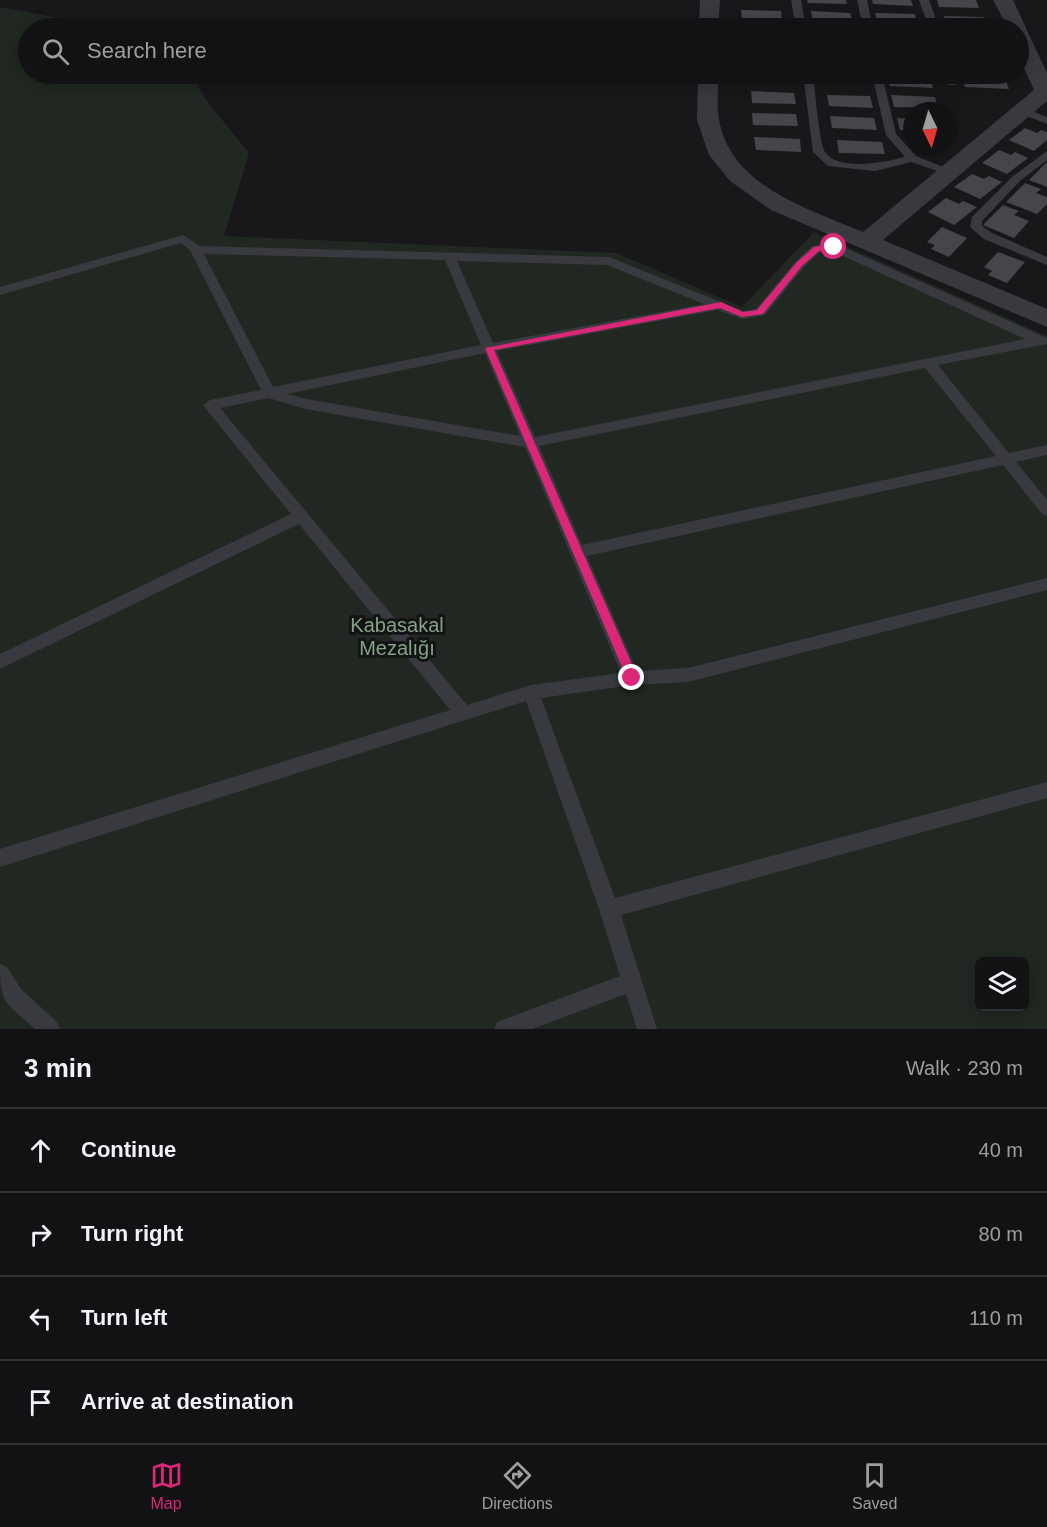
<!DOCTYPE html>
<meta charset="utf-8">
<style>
:root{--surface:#121214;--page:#1f2022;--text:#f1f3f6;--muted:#9c9ea0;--line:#313234;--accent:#db2777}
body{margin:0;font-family:Helvetica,sans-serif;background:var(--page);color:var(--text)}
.controls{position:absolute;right:18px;bottom:18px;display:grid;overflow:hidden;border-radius:9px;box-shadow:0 3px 15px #0003}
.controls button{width:54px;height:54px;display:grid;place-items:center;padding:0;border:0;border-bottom:2px solid var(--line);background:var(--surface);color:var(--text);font:30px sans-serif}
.compass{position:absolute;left:903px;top:102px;width:54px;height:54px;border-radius:50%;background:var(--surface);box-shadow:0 3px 15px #0003;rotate:175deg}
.stop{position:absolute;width:18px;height:18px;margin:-14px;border:4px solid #db2777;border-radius:50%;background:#fff}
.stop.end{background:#db2777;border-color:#fff;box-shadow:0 2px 6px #0008}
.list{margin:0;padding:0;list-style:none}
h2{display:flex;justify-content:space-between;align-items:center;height:78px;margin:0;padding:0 24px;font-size:26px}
h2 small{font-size:20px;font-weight:400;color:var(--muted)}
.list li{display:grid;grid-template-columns:39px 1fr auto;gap:18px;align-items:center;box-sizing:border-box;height:84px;padding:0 24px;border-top:2px solid var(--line)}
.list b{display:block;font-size:22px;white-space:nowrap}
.list em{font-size:20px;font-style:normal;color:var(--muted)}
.icon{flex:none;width:33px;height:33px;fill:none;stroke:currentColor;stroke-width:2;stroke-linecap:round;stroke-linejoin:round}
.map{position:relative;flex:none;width:1047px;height:1029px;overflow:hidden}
.search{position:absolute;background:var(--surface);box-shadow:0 3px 15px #0003;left:18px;right:18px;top:18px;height:66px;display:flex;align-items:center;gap:15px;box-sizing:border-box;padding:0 21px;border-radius:33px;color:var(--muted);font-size:22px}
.sheet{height:414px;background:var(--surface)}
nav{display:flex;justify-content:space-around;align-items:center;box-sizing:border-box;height:84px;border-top:2px solid var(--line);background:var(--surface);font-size:16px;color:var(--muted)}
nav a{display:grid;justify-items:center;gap:3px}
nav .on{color:var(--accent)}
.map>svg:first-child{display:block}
</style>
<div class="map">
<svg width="1047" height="1029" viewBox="0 0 1047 1029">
<rect width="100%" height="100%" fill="#18181a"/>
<path fill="#202821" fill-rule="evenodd" d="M 0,7 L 113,28 L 28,28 L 28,74 L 189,74 L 210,105 L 249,153 L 224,236 L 616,253 L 742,307 L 814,232 L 1047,336 L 1047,1029 L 0,1029 ZM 980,962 L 1024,962 L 1024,1006 L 980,1006 Z"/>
<path fill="#45464a" d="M 807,0 L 846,0 L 847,4 L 808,3 Z
M 872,0 L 911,0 L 913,6 L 873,4 Z
M 937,0 L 976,0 L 979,8 L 939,7 Z
M 741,10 L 781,11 L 782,21 L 742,19 Z
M 811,11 L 850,13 L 853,22 L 813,21 Z
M 875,13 L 915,14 L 917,24 L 877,23 Z
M 944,16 L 984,17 L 988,27 L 947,26 Z
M 749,74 L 791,74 L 793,83 L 750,81 Z
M 824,74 L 867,74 L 869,84 L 826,82 Z
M 887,75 L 930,76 L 933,88 L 890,86 Z
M 962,76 L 1005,78 L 1009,89 L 965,87 Z
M 751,91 L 794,93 L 796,104 L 752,103 Z
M 827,95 L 870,96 L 873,108 L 829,106 Z
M 891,95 L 935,97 L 938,108 L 894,107 Z
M 752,113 L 796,114 L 798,126 L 753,125 Z
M 830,116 L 874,118 L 877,130 L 832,128 Z
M 897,118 L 912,119 L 912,131 L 900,130 Z
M 1025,128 L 1037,133 L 1041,130 L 1047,132 L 1047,140 L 1034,151 L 1009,140 Z
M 754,137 L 800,139 L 801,152 L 756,150 Z
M 837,140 L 882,142 L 885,154 L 839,153 Z
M 999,150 L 1011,155 L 1015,152 L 1028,158 L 1007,174 L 982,163 Z
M 1047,162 L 1047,187 L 1029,180 Z
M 972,174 L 984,179 L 989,176 L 1002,182 L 980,199 L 954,187 Z
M 1025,183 L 1041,189 L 1036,193 L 1047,197 L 1047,204 L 1037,214 L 1006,202 Z
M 946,198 L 959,204 L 963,201 L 977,207 L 954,225 L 928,212 Z
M 1003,205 L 1019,211 L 1014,215 L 1029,221 L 1014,238 L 983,225 Z
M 942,227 L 967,238 L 949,257 L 931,249 L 935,245 L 927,242 Z
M 998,252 L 1025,262 L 1007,283 L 988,275 L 992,271 L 984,267 Z"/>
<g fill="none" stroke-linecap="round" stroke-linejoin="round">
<path fill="#393a3f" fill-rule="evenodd" d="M 791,0 L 801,0 L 806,28 L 796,28 Z
M 857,0 L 867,0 L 873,28 L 863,28 Z
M 919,0 L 929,0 L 939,28 L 929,28 Z
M 803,74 L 813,74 C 815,88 819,143 825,152 C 839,172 885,162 905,157 L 886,135 L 872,74 L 882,74 L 896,134 L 916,156 L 955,172 L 949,175 L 911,162 L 875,171 L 828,166 L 813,152 Z
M 944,74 L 954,74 L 956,85 L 948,85 Z
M 1021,107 L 1047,117 L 1047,124 L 1017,112 L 1016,110 Z
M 1047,151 L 1047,160 L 1020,181 L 982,221 L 982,226 L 992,233 L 1047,257 L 1047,265 L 984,239 L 970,227 L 972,217 L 1012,177 Z
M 183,235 L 200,246 L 609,257 L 743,311 L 756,309 L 796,261 L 812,246 L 834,243 L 1047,338 L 1047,344 L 1042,345 L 938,365 L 1009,453 L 1047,445 L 1047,455 L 1016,462 L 1047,500 L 1047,516 L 1042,514 L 1003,465 L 587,556 L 637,671 L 688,668 L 1047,578 L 1047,590 L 688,682 L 632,685 L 541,698 L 615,898 L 1047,782 L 1047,798 L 621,915 L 657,1029 L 637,1029 L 626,994 L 532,1029 L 494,1029 L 497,1022 L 620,976 L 599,909 L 526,701 L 0,867 L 0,849 L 450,710 L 299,524 L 0,669 L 0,654 L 291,514 L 203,405 L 210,400 L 261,390 L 190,250 L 181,243 L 0,295 L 0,287 ZM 832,251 L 1025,339 L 535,437 L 497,351 L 717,310 L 742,319 L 765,315 L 804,267 L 820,252 ZM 204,254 L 445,260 L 481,345 L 273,387 ZM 457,261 L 607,265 L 704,304 L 493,343 ZM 485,353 L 520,436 L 306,399 L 287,394 ZM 925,368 L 996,456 L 582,545 L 539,446 ZM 269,398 L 305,409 L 525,447 L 621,673 L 531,685 L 467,705 L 220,408 Z
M 0,964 L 7,967 L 21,989 L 57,1022 L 60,1029 L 35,1029 C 6,1003 0,1005 0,964 Z"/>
<path fill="#393a3f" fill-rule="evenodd" d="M 700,0 L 720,0 L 718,28 L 699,28 Z
M 993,0 L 1013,0 L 1047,73 L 1047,101 L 883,240 L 1047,309 L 1047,327 L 771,210 L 730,181 L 709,155 L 697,120 L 698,74 L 718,74 C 719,88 716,105 719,120 C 731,187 809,209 863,232 L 1034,90 L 1018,55 L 1018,28 L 1008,28 Z"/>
</g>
<path fill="#db2777" d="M 834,244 L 836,248 L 819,251 L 802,266 L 763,314 L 742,317 L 720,308 L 494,350 L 638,678 L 632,682 L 628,681 L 485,348 L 721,302 L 743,312 L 757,310 L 797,262 L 814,247 Z"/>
<g text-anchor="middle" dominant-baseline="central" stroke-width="6" stroke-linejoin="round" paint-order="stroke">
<g font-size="20" fill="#84a285" stroke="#131315">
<text x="397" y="625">Kabasakal<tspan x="397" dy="23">Mezalığı</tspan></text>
</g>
</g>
</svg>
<div class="controls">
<button><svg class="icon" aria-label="layers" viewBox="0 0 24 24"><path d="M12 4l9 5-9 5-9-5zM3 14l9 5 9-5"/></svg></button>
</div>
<svg class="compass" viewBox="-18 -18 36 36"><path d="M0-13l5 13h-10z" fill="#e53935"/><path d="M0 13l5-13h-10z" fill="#9c9ea0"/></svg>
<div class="stop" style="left:834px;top:247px"></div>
<div class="stop end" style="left:632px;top:678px"></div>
<div class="search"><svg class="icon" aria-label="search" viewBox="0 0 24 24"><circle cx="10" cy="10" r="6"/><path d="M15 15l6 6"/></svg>Search here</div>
</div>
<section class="sheet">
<h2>3 min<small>Walk · 230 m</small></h2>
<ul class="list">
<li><svg class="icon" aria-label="ahead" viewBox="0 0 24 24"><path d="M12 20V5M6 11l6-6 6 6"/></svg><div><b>Continue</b></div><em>40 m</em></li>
<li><svg class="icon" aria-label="right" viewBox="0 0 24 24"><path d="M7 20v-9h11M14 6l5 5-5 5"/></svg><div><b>Turn right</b></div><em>80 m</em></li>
<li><svg class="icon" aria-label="left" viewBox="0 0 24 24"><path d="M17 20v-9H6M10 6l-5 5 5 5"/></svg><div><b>Turn left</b></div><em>110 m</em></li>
<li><svg class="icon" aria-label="arrive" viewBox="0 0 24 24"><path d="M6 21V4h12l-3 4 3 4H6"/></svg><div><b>Arrive at destination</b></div></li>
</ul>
</section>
<nav>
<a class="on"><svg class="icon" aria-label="map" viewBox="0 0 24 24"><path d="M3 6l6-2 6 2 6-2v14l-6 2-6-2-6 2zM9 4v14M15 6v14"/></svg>Map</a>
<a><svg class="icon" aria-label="directions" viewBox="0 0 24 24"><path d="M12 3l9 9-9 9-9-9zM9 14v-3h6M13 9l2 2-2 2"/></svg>Directions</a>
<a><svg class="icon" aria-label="saved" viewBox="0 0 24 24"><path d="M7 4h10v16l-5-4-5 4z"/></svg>Saved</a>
</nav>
